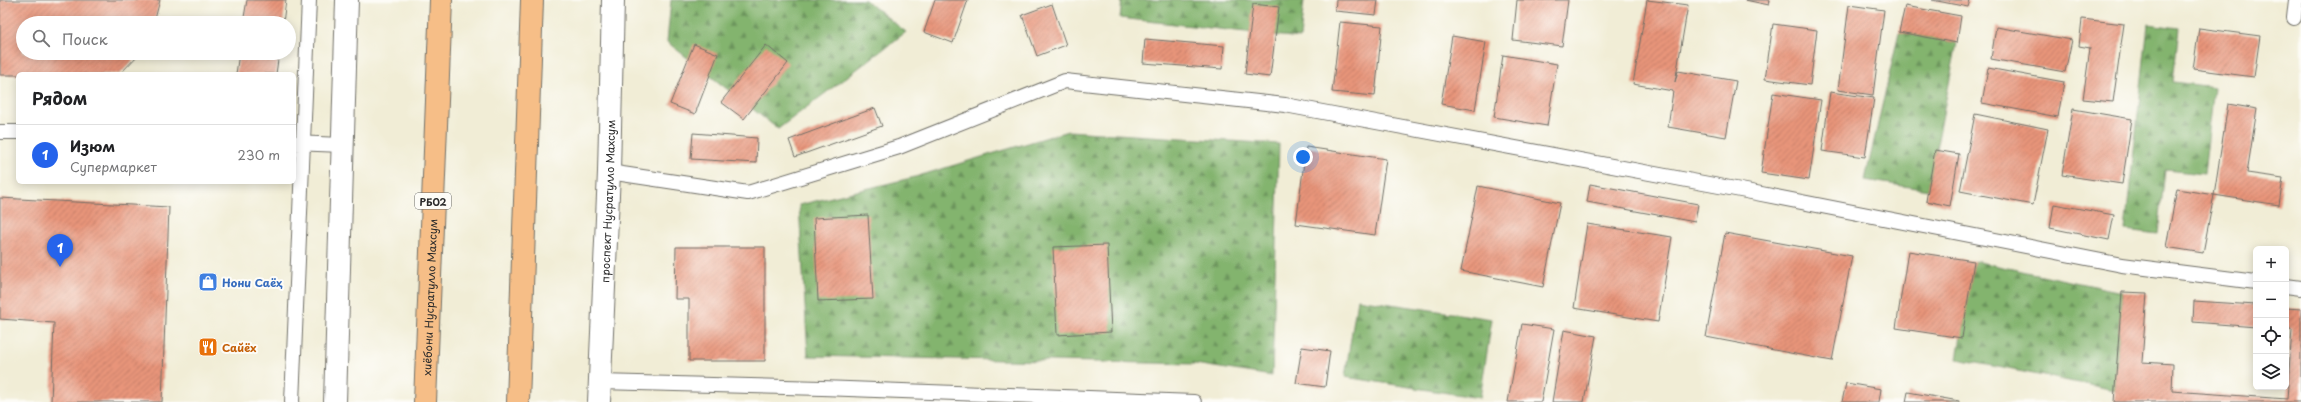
<!DOCTYPE html>
<html lang="ru">
<meta charset="utf-8">
<style>
:root{--surface:#fff;--page:#f6f6f6;--text:#202124;--muted:#757577;--line:#e0e0e0;--accent:#2563eb}
body{margin:0;font-family:"Playpen Sans",sans-serif;background:var(--page);color:var(--text)}
.controls{position:absolute;right:12px;bottom:12px;display:grid;overflow:hidden;border-radius:6px;box-shadow:0 2px 10px #0003}
.controls button{width:36px;height:36px;display:grid;place-items:center;padding:0;border:0;border-bottom:1px solid var(--line);background:var(--surface);color:var(--text);font:20px sans-serif}
.you{position:absolute;left:1303px;top:157px;width:14px;height:14px;margin:-10px;border:3px solid #fff;border-radius:50%;background:#1a73e8;box-shadow:0 0 0 6px #1a73e833}
.badge{display:grid;place-items:center;width:26px;height:26px;border-radius:50%;background:var(--accent);color:#fff;font-size:13px;font-weight:700}
.pin{position:absolute;translate:-50% -33px;filter:drop-shadow(0 1px 2px #0008)}
.pin::after{content:'';position:absolute;top:21px;width:14px;height:12px;background:inherit;clip-path:polygon(0 0,100% 0,50% 100%)}
.list{margin:0;padding:0;list-style:none}
h2{display:flex;justify-content:space-between;align-items:center;height:52px;margin:0;padding:0 16px;font-size:17px}
h2 small{font-size:13px;font-weight:400;color:var(--muted)}
.list li{display:grid;grid-template-columns:26px 1fr auto;gap:12px;align-items:center;box-sizing:border-box;height:60px;padding:0 16px;border-top:1px solid var(--line)}
.list b{display:block;font-size:15px;white-space:nowrap}
.list p{margin:0;font-size:13px;white-space:nowrap;color:var(--muted)}
.list em{font-size:13px;font-style:normal;color:var(--muted)}
.icon{flex:none;width:22px;height:22px;fill:none;stroke:currentColor;stroke-width:2;stroke-linecap:round;stroke-linejoin:round}
.map{position:relative;flex:none;width:2301px;height:402px;overflow:hidden}
.search{position:absolute;background:var(--surface);box-shadow:0 2px 10px #0003;left:16px;top:16px;width:280px;height:44px;display:flex;align-items:center;gap:10px;box-sizing:border-box;padding:0 14px;border-radius:22px;color:var(--muted);font-size:15px}
.panel{position:absolute;background:var(--surface);box-shadow:0 2px 10px #0003;left:16px;top:72px;width:280px;height:112px;border-radius:6px}
.map>svg:first-child{display:block}
</style>
<div class="map">
<svg width="2301" height="402" viewBox="0 0 2301 402">
<defs>
<pattern id="forest-firs" width="22" height="20" patternUnits="userSpaceOnUse"><rect width="22" height="20" fill="#83b46e"/><path d="M5 1l3.5 6h-7zM16 11l3.5 6h-7z" fill="#6b935b"/></pattern>
<pattern id="building-hatch" width="6" height="6" patternUnits="userSpaceOnUse"><rect width="6" height="6" fill="#e8947a"/><path d="M-1 1l2-2M0 6l6-6M5 7l2-2" fill="none" stroke="#bc7964"/></pattern>
</defs>
<rect width="100%" height="100%" fill="#fdfcf7"/>
<filter id="ink" filterUnits="userSpaceOnUse"><feTurbulence type="fractalNoise" baseFrequency=".025" numOctaves="2"/><feDisplacementMap in="SourceGraphic" scale="8" xChannelSelector="R" yChannelSelector="G"/><feConvolveMatrix kernelMatrix="1 2 1 2 8 2 1 2 1" color-interpolation-filters="sRGB"/></filter>
<filter id="wash" filterUnits="userSpaceOnUse"><feTurbulence type="fractalNoise" baseFrequency=".012" numOctaves="4" result="noise"/><feDisplacementMap in="SourceGraphic" scale="16" xChannelSelector="R" yChannelSelector="G"/><feGaussianBlur stdDeviation="0.9" result="paint"/><feColorMatrix in="noise" values="0 0 0 0 0 0 0 0 0 0 0 0 0 0 0 0 0 1.4 0 .05"/><feComposite in="paint" operator="in"/></filter>
<g filter="url(#wash)">
<rect width="100%" height="100%" fill="#f1edd6"/>
<path fill="url(#forest-firs)" stroke="#57704c" d="M 671,0 L 865,0 L 906,32 L 778,129 L 667,42 Z
M 1122,0 L 1304,0 L 1300,38 L 1120,18 Z
M 2148,24 L 2179,28 L 2173,82 L 2214,87 L 2204,174 L 2165,170 L 2158,234 L 2125,230 Z
M 1899,32 L 1957,43 L 1928,190 L 1865,180 Z
M 1068,131 L 1279,144 L 1272,376 L 1195,364 L 808,356 L 799,205 L 915,177 Z
M 1974,261 L 2122,292 L 2115,390 L 1957,359 Z
M 1357,299 L 1492,319 L 1480,398 L 1345,377 Z"/>
<g id="blocks">
<path fill="url(#building-hatch)" d="M 0,0 L 160,0 L 154,23 L 23,23 L 23,53 L 140,53 L 120,74 L 18,75 L 0,75 Z
M 247,0 L 286,0 L 283,23 L 243,23 Z
M 935,0 L 968,0 L 953,43 L 924,32 Z
M 1336,0 L 1378,0 L 1376,15 L 1335,11 Z
M 1517,0 L 1568,0 L 1562,46 L 1513,40 Z
M 1647,0 L 1688,5 L 1675,82 L 1678,71 L 1736,81 L 1726,137 L 1668,127 L 1673,91 L 1633,84 Z
M 1745,0 L 1770,0 L 1769,5 Z
M 1932,0 L 1970,0 L 1968,7 Z
M 1052,4 L 1066,45 L 1037,56 L 1022,15 Z
M 1253,4 L 1279,7 L 1270,77 L 1245,74 Z
M 1849,5 L 1884,10 L 1873,95 L 1838,90 Z
M 1905,6 L 1961,16 L 1957,43 L 1899,32 Z
M 2082,19 L 2124,24 L 2113,102 L 2083,99 L 2090,48 L 2079,46 Z
M 1340,22 L 1382,26 L 1375,96 L 1332,92 Z
M 1773,24 L 1817,30 L 1810,85 L 1765,79 Z
M 1996,27 L 2072,40 L 2065,72 L 1991,59 Z
M 2199,28 L 2260,36 L 2254,77 L 2193,69 Z
M 1452,36 L 1486,42 L 1475,110 L 1441,104 Z
M 1145,39 L 1224,46 L 1222,69 L 1143,63 Z
M 694,44 L 718,54 L 695,114 L 670,104 Z
M 766,45 L 788,63 L 744,119 L 721,102 Z
M 239,53 L 279,53 L 276,74 L 236,74 Z
M 1503,55 L 1557,64 L 1547,126 L 1494,117 Z
M 1988,68 L 2064,82 L 2058,117 L 1982,103 Z
M 1830,92 L 1874,98 L 1865,157 L 1822,151 Z
M 1773,93 L 1821,100 L 1809,180 L 1761,173 Z
M 2228,104 L 2257,109 L 2247,173 L 2283,178 L 2279,205 L 2214,195 Z
M 875,108 L 882,126 L 795,157 L 789,140 Z
M 2073,109 L 2132,119 L 2122,184 L 2062,175 Z
M 1975,114 L 2048,129 L 2033,205 L 1960,191 Z
M 693,133 L 757,138 L 756,163 L 691,159 Z
M 1306,147 L 1386,159 L 1375,235 L 1296,224 Z
M 1935,150 L 1959,154 L 1950,206 L 1926,201 Z
M 1590,184 L 1698,204 L 1695,222 L 1587,202 Z
M 1478,186 L 1560,203 L 1543,287 L 1461,271 Z
M 2177,189 L 2214,195 L 2203,253 L 2166,247 Z
M 0,198 L 169,207 L 162,402 L 51,402 L 54,323 L 0,319 Z
M 2054,204 L 2114,215 L 2109,240 L 2050,228 Z
M 868,215 L 873,299 L 818,301 L 814,218 Z
M 1587,224 L 1672,237 L 1658,322 L 1574,308 Z
M 1725,233 L 1852,256 L 1832,361 L 1706,337 Z
M 1107,245 L 1111,332 L 1057,335 L 1053,247 Z
M 676,247 L 765,247 L 765,361 L 689,361 L 689,299 L 675,299 Z
M 1908,251 L 1974,261 L 1962,338 L 1896,328 Z
M 2122,292 L 2147,293 L 2142,362 L 2173,364 L 2172,391 L 2287,399 L 2292,329 L 2286,329 L 2286,308 L 2301,309 L 2301,402 L 2114,402 Z
M 2194,301 L 2256,305 L 2256,327 L 2193,322 Z
M 1522,324 L 1554,329 L 1541,402 L 1508,402 Z
M 1564,330 L 1596,336 L 1584,402 L 1552,402 Z
M 1302,347 L 1330,351 L 1325,387 L 1296,383 Z
M 1846,383 L 1881,389 L 1879,402 L 1842,402 Z
M 1908,392 L 1959,401 L 1959,402 L 1906,402 Z"/>
</g>
</g>
<g filter="url(#ink)">
<use href="#blocks" fill-opacity="0" stroke="#706f67" stroke-width="1"/>
<g fill="none" stroke-linecap="round" stroke-linejoin="round">
<g stroke="#706f67" stroke-width="16">
<path id="service" d="M 2294,18 L 2296,0
M 0,132 L 18,132
M 294,143 L 342,145
M 609,172 L 748,193 L 899,147 L 1065,81 L 1285,105 L 1746,191 L 2122,265 L 2256,282
M 2286,286 L 2301,288
M 600,382 L 822,388 L 1194,402
M 292,402 L 309,0"/>
</g>
<g stroke="#706f67" stroke-width="24">
<g id="tertiary">
<path d="M 335,402 L 347,0"/>
<path id="s1" d="M 599,402 L 609,172 L 613,0"/>
</g>
</g>
<g stroke="#706f67" stroke-width="24">
<g id="trunk">
<path id="s2" d="M 425,402 L 441,0"/>
<path d="M 518,402 L 532,0"/>
</g>
</g>
<use href="#service" stroke="#fff" stroke-width="14"/>
<use href="#tertiary" stroke="#fff" stroke-width="22"/>
<use href="#trunk" stroke="#f6be87" stroke-width="22"/>
</g>
</g>
<defs>
<g id="shop-square" transform="scale(1)"><rect x="-9" y="-9" width="18" height="18" rx="4" fill="#3f7fe0" stroke="#fdfcf7"/><path d="M-5-2.5h2.3a2.7 3.5 0 0 1 5.4 0H5L5.5 6h-11ZM-1.5-2.5h3a1.5 2.3 0 0 0-3 0Z" fill="#fff"/></g>
<g id="restaurant-square" transform="scale(1)"><rect x="-9" y="-9" width="18" height="18" rx="4" fill="#e8710a" stroke="#fdfcf7"/><path d="M-5-6h1v4h1v-4h1v4h1v-4h1v5L-1.5 .5V6h-2V.5L-5-1ZM5-6V6H3V1.5H1.5Q1.5-4 5-6Z" fill="#fff"/></g>
</defs>
<g fill-rule="evenodd">
<use href="#shop-square" x="208" y="282"/>
<use href="#restaurant-square" x="208" y="347"/>
</g>
<g text-anchor="middle" dominant-baseline="central" stroke-width="4" stroke-linejoin="round" paint-order="stroke">
<rect fill="#fdfcf7" stroke="#6a6a68" stroke-width="1" x="415" y="193" width="36" height="16" rx="3"/>
<g font-size="10" font-weight="bold" fill="#2b2b2b">
<text x="433" y="201">РБ02</text>
</g>
<g font-size="11" fill="#2b2b2b" stroke="#fdfcf7">
<text stroke="none"><textPath href="#s1" startOffset="201">проспект Нусратулло Махсум</textPath></text>
<text stroke="none"><textPath href="#s2" startOffset="105">хиёбони Нусратулло Махсум</textPath></text>
</g>
<g font-size="11" font-weight="bold" fill="#366cbe" stroke="#fdfcf7" text-anchor="start">
<text x="222" y="282">Нони Саёҳ</text>
</g>
<g font-size="11" font-weight="bold" fill="#c56008" stroke="#fdfcf7" text-anchor="start">
<text x="222" y="347">Сайёх</text>
</g>
</g>
</svg>
<div class="controls">
<button>+</button>
<button>−</button>
<button><svg class="icon" aria-label="locate" viewBox="0 0 24 24"><circle cx="12" cy="12" r="6"/><path d="M12 2v4M12 18v4M2 12h4M18 12h4"/></svg></button>
<button><svg class="icon" aria-label="layers" viewBox="0 0 24 24"><path d="M12 4l9 5-9 5-9-5zM3 14l9 5 9-5"/></svg></button>
</div>
<div class="you"></div>
<div class="pin badge" style="left:60px;top:267px">1</div>
<div class="search"><svg class="icon" aria-label="search" viewBox="0 0 24 24"><circle cx="10" cy="10" r="6"/><path d="M15 15l6 6"/></svg>Поиск</div>
<section class="panel">
<h2>Рядом<small></small></h2>
<ul class="list">
<li><span class="badge">1</span><div><b>Изюм</b><p>Супермаркет</p></div><em>230 m</em></li>
</ul>
</section>
</div>
